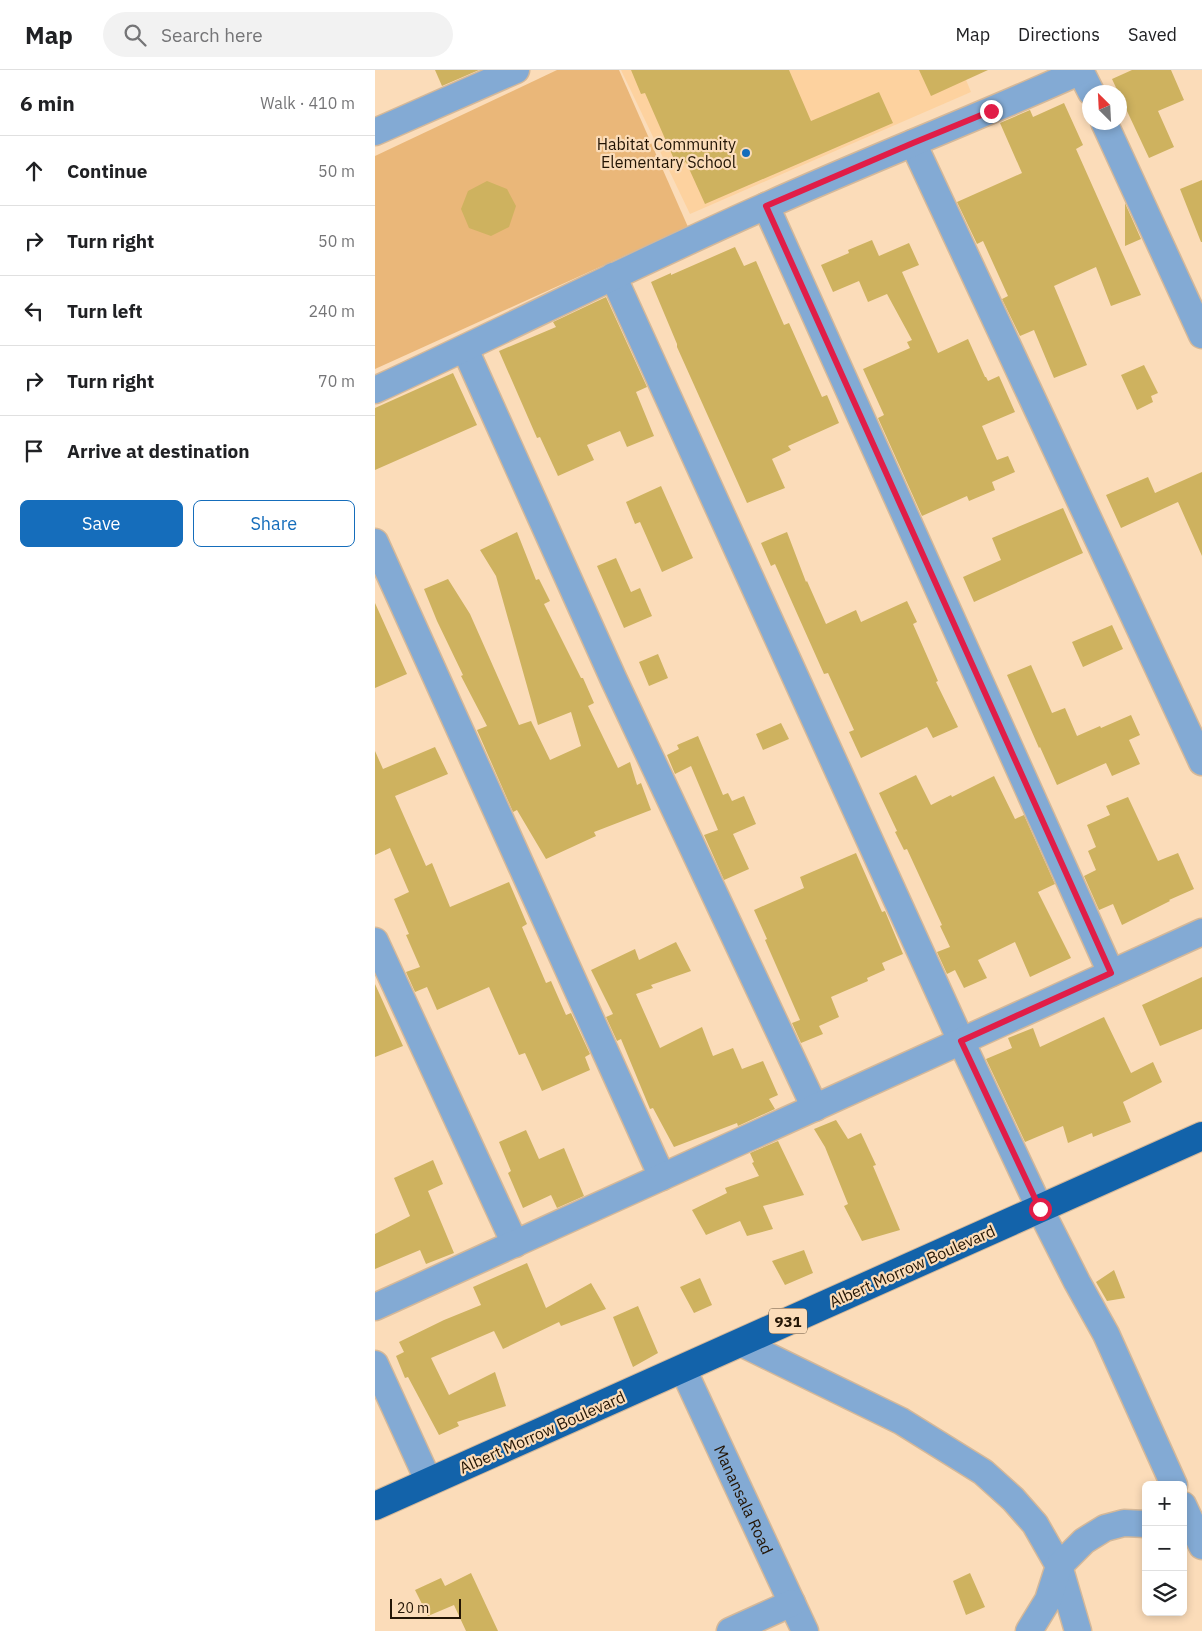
<!DOCTYPE html>
<meta charset="utf-8">
<style>
:root{--surface:#fff;--page:#f2f2f2;--text:#202124;--muted:#757577;--line:#e0e0e0;--accent:#156dbb}
body{margin:0;font-family:"IBM Plex Sans",sans-serif;background:var(--page);color:var(--text)}
.controls{position:absolute;right:15px;bottom:15px;display:grid;overflow:hidden;border-radius:8px;box-shadow:0 2px 8px #0003}
.controls button{width:45px;height:45px;display:grid;place-items:center;padding:0;border:0;border-bottom:1px solid var(--line);background:var(--surface);color:var(--text);font:25px sans-serif}
.compass{position:absolute;left:707px;top:15px;width:45px;height:45px;border-radius:50%;background:var(--surface);box-shadow:0 2px 8px #0003;rotate:336deg}
.scale{position:absolute;left:15px;bottom:12px;width:71px;box-sizing:border-box;padding-left:5px;border:2px solid #231505;border-top:0;font-size:14px;line-height:18px;white-space:nowrap;color:#231505;-webkit-text-stroke:4px #fbdcb9;paint-order:stroke}
.stop{position:absolute;width:15px;height:15px;margin:-11px;border:4px solid #e11d48;border-radius:50%;background:#fff}
.stop.end{background:#e11d48;border-color:#fff;box-shadow:0 1px 5px #0008}
.list{margin:0;padding:0;list-style:none}
h2{display:flex;justify-content:space-between;align-items:center;height:65px;margin:0;padding:0 20px;font-size:21px}
h2 small{font-size:16px;font-weight:400;color:var(--muted)}
.list li{display:grid;grid-template-columns:32px 1fr auto;gap:15px;align-items:center;box-sizing:border-box;height:70px;padding:0 20px;border-top:1px solid var(--line)}
.list b{display:block;font-size:19px;white-space:nowrap}
.list em{font-size:16px;font-style:normal;color:var(--muted)}
.actions{display:flex;gap:10px;padding:15px 20px}
.actions a{flex:1;padding:11px 0;border:1px solid var(--accent);border-radius:8px;text-align:center;font-size:18px;color:var(--accent)}
.actions .main{background:var(--accent);color:#fff}
.icon{flex:none;width:28px;height:28px;fill:none;stroke:currentColor;stroke-width:2;stroke-linecap:round;stroke-linejoin:round}
.map{position:relative;flex:none;width:827px;height:1561px;overflow:hidden}
header{display:flex;align-items:center;gap:30px;box-sizing:border-box;height:70px;padding:0 25px;background:var(--surface);border-bottom:1px solid var(--line)}
header strong{font-size:24px}
nav{display:flex;gap:28px;margin-inline-start:auto;font-size:18px}
.search{width:350px;height:45px;background:var(--page);display:flex;align-items:center;gap:12px;box-sizing:border-box;padding:0 18px;border-radius:28px;color:var(--muted);font-size:19px}
main{display:flex}
aside{flex:1;background:var(--surface)}
.map>svg:first-child{display:block}
</style>
<header>
<strong>Map</strong>
<div class="search"><svg class="icon" aria-label="search" viewBox="0 0 24 24"><circle cx="10" cy="10" r="6"/><path d="M15 15l6 6"/></svg>Search here</div>
<nav><a>Map</a><a>Directions</a><a>Saved</a></nav>
</header>
<main>
<aside>
<h2>6 min<small>Walk · 410 m</small></h2>
<ul class="list">
<li><svg class="icon" aria-label="ahead" viewBox="0 0 24 24"><path d="M12 20V5M6 11l6-6 6 6"/></svg><div><b>Continue</b></div><em>50 m</em></li>
<li><svg class="icon" aria-label="right" viewBox="0 0 24 24"><path d="M7 20v-9h11M14 6l5 5-5 5"/></svg><div><b>Turn right</b></div><em>50 m</em></li>
<li><svg class="icon" aria-label="left" viewBox="0 0 24 24"><path d="M17 20v-9H6M10 6l-5 5 5 5"/></svg><div><b>Turn left</b></div><em>240 m</em></li>
<li><svg class="icon" aria-label="right" viewBox="0 0 24 24"><path d="M7 20v-9h11M14 6l5 5-5 5"/></svg><div><b>Turn right</b></div><em>70 m</em></li>
<li><svg class="icon" aria-label="arrive" viewBox="0 0 24 24"><path d="M6 21V4h12l-3 4 3 4H6"/></svg><div><b>Arrive at destination</b></div></li>
</ul>
<div class="actions"><a class="main">Save</a><a>Share</a></div>
</aside>
<div class="map">
<svg width="827" height="1561" viewBox="0 0 827 1561">
<rect width="100%" height="100%" fill="#fbdcb9"/>
<path fill="#fdd29f" d="M 246,0 L 587,0 L 596,22 L 315,144 Z"/>
<path fill="#eab779" d="M 182,0 L 244,0 L 313,157 L 0,299 L 0,86 Z"/>
<path fill="#ceb25f" d="M 60,0 L 104,0 L 67,16 Z
M 256,0 L 414,0 L 436,51 L 504,22 L 518,53 L 330,134 L 311,92 L 302,96 L 270,23 L 266,24 Z
M 544,0 L 613,0 L 556,26 Z
M 757,0 L 796,0 L 809,30 L 783,41 L 799,77 L 774,88 L 737,9 Z
M 689,33 L 708,75 L 701,79 L 766,225 L 736,236 L 721,197 L 679,216 L 712,295 L 679,308 L 659,260 L 645,266 L 627,229 L 633,226 L 608,171 L 602,174 L 582,132 L 647,103 L 625,53 L 655,40 L 658,47 Z
M 827,110 L 827,172 L 826,172 L 805,119 Z
M 112,111 L 132,119 L 141,136 L 134,157 L 116,166 L 94,158 L 86,139 L 93,121 Z
M 750,133 L 766,169 L 750,176 Z
M 497,170 L 504,186 L 534,173 L 544,195 L 527,202 L 563,283 L 593,269 L 610,307 L 611,307 L 613,311 L 624,306 L 640,342 L 607,356 L 622,390 L 633,386 L 640,402 L 617,412 L 620,420 L 594,431 L 592,426 L 547,446 L 503,348 L 509,345 L 488,299 L 535,278 L 532,272 L 537,270 L 512,224 L 493,232 L 484,211 L 458,222 L 446,195 L 474,183 L 473,180 Z
M 360,177 L 369,196 L 381,191 L 409,255 L 414,253 L 447,327 L 452,325 L 464,353 L 413,376 L 416,380 L 397,389 L 410,418 L 372,433 L 302,277 L 302,274 L 276,212 L 296,203 L 296,205 Z
M 231,227 L 272,317 L 261,322 L 279,366 L 252,377 L 245,361 L 212,375 L 219,390 L 183,406 L 165,367 L 162,368 L 124,281 L 181,257 L 178,252 Z
M 769,295 L 783,323 L 776,326 L 778,332 L 762,340 L 746,305 Z
M 78,303 L 102,355 L 0,400 L 0,338 Z
M 827,402 L 827,486 L 803,432 L 746,458 L 731,425 L 773,407 L 780,423 Z
M 286,416 L 318,488 L 287,502 L 265,452 L 260,454 L 251,432 Z
M 688,438 L 708,483 L 599,532 L 588,507 L 626,490 L 617,468 Z
M 142,462 L 161,510 L 164,509 L 175,531 L 169,534 L 206,608 L 208,608 L 219,633 L 213,636 L 243,698 L 255,692 L 262,715 L 266,713 L 276,740 L 219,762 L 221,766 L 171,789 L 142,740 L 138,742 L 102,660 L 112,656 L 86,606 L 88,605 L 62,551 L 49,519 L 73,509 L 95,544 L 144,655 L 156,651 L 175,690 L 206,676 L 196,642 L 163,655 L 121,506 L 105,480 Z
M 412,462 L 431,512 L 432,511 L 451,554 L 481,540 L 486,552 L 532,531 L 542,552 L 538,554 L 563,611 L 561,612 L 583,657 L 558,668 L 552,657 L 486,688 L 474,662 L 479,660 L 453,603 L 449,604 L 400,494 L 396,496 L 386,473 Z
M 241,488 L 256,522 L 265,518 L 277,546 L 249,558 L 222,496 Z
M 0,533 L 32,604 L 0,618 Z
M 737,555 L 748,579 L 708,597 L 697,572 Z
M 283,584 L 293,608 L 274,616 L 264,592 Z
M 656,595 L 677,643 L 690,638 L 702,666 L 725,656 L 726,658 L 756,645 L 765,665 L 754,670 L 765,694 L 737,706 L 731,693 L 682,715 L 665,677 L 664,678 L 632,605 Z
M 406,653 L 414,669 L 388,680 L 381,664 Z
M 323,666 L 348,725 L 353,723 L 357,731 L 369,726 L 381,754 L 358,764 L 374,799 L 349,810 L 329,765 L 343,760 L 316,696 L 300,704 L 292,685 L 304,679 L 302,675 Z
M 60,677 L 73,704 L 20,726 L 51,796 L 57,793 L 75,837 L 134,812 L 152,854 L 147,857 L 171,913 L 176,911 L 191,945 L 196,943 L 215,984 L 210,987 L 215,1000 L 167,1021 L 150,983 L 144,985 L 114,917 L 62,940 L 52,917 L 40,922 L 31,902 L 45,897 L 31,865 L 34,864 L 19,829 L 34,822 L 15,778 L 0,785 L 0,681 L 8,699 Z
M 541,705 L 556,735 L 576,725 L 577,727 L 619,706 L 640,749 L 649,745 L 680,814 L 663,822 L 696,888 L 655,907 L 640,872 L 603,890 L 612,908 L 589,918 L 580,900 L 572,904 L 562,882 L 575,877 L 565,856 L 567,855 L 532,779 L 529,780 L 520,762 L 522,761 L 504,723 Z
M 753,727 L 783,791 L 803,783 L 819,819 L 794,830 L 795,831 L 747,855 L 738,834 L 724,840 L 709,806 L 721,800 L 713,781 L 721,777 L 712,755 L 735,745 L 731,736 Z
M 481,783 L 507,842 L 510,841 L 528,884 L 507,893 L 510,900 L 492,908 L 493,911 L 456,927 L 464,947 L 444,956 L 448,964 L 426,973 L 417,953 L 425,950 L 390,870 L 392,869 L 379,840 L 429,818 L 425,807 Z
M 301,872 L 316,901 L 276,915 L 278,918 L 261,924 L 285,978 L 327,957 L 338,986 L 358,978 L 367,999 L 388,991 L 403,1025 L 394,1029 L 400,1039 L 363,1056 L 362,1053 L 299,1077 L 278,1038 L 275,1039 L 246,969 L 242,971 L 231,947 L 238,944 L 216,900 L 260,879 L 264,890 Z
M 827,907 L 827,959 L 785,976 L 767,935 Z
M 0,914 L 28,976 L 0,987 Z
M 729,947 L 756,1003 L 778,992 L 787,1012 L 748,1032 L 756,1052 L 718,1067 L 717,1063 L 693,1073 L 688,1056 L 650,1072 L 611,989 L 637,978 L 633,968 L 658,958 L 665,977 Z
M 461,1050 L 473,1069 L 486,1063 L 501,1095 L 498,1096 L 525,1160 L 487,1171 L 469,1136 L 473,1134 L 450,1077 L 439,1059 Z
M 151,1060 L 164,1089 L 189,1078 L 209,1126 L 182,1138 L 176,1125 L 148,1138 L 133,1103 L 136,1101 L 124,1072 Z
M 403,1071 L 429,1125 L 388,1136 L 398,1159 L 372,1166 L 365,1151 L 331,1165 L 317,1140 L 352,1123 L 350,1118 L 384,1106 L 377,1093 L 379,1092 L 375,1083 Z
M 58,1090 L 68,1114 L 53,1121 L 79,1183 L 51,1194 L 45,1180 L 0,1199 L 0,1164 L 35,1146 L 19,1108 Z
M 429,1180 L 438,1203 L 410,1215 L 397,1191 Z
M 152,1193 L 171,1238 L 216,1213 L 231,1239 L 186,1256 L 184,1252 L 128,1279 L 119,1261 L 56,1288 L 74,1325 L 120,1302 L 131,1336 L 82,1352 L 84,1356 L 64,1365 L 33,1307 L 30,1308 L 21,1286 L 29,1282 L 24,1272 L 69,1250 L 106,1235 L 98,1217 Z
M 739,1200 L 750,1228 L 732,1231 L 721,1212 Z
M 325,1208 L 337,1235 L 319,1243 L 305,1217 Z
M 263,1236 L 283,1283 L 258,1297 L 238,1247 Z
M 96,1503 L 123,1561 L 91,1561 L 79,1535 L 53,1546 L 40,1520 L 66,1508 L 70,1516 Z
M 595,1503 L 610,1537 L 591,1545 L 578,1511 Z"/>
<g fill="none" stroke-linecap="round" stroke-linejoin="round">
<g stroke="#d4b899" stroke-width="29">
<g id="street">
<path d="M 705,0 L 716,22"/>
<path d="M 729,52 L 827,265"/>
<path d="M 0,62 L 141,0"/>
<path d="M 538,73 L 827,692"/>
<path d="M 391,136 L 736,903"/>
<path d="M 238,206 L 586,971 L 665,1139 L 702,1212 L 731,1264 L 799,1415"/>
<path d="M 90,279 L 239,610 L 440,1038"/>
<path d="M 0,320 C 131,260 259,194 391,136 C 495,89 602,48 706,1"/>
<path d="M 0,472 L 287,1107"/>
<path d="M 0,871 L 140,1174"/>
<path d="M 0,1237 L 827,862"/>
<path d="M 366,1273 L 526,1351 L 608,1402 L 638,1429 L 660,1454 L 684,1496 L 703,1561"/>
<path d="M 0,1294 L 54,1412"/>
<path id="s1" d="M 308,1299 L 430,1561"/>
<path d="M 808,1435 L 827,1476"/>
<path d="M 355,1561 L 417,1533"/>
<path d="M 654,1561 L 673,1530 L 684,1496 L 709,1471 L 730,1458 L 749,1453 L 771,1454"/>
</g>
</g>
<g stroke="#d4b899" stroke-width="30">
<path id="highway" d="M 0,1436 L 827,1066"/>
</g>
<use href="#street" stroke="#83aad4" stroke-width="26"/>
<use href="#highway" stroke="#1363aa" stroke-width="28"/>
</g>
<g fill="none" stroke-linecap="round" stroke-linejoin="round">
<path stroke="#e11d48" stroke-width="6" d="M 616,41 L 538,73 L 391,136 L 736,903 L 586,971 L 665,1139"/>
</g>
<circle fill="#156dbb" stroke="#fbdcb9" stroke-width="2" cx="371" cy="83" r="5"/>
<g text-anchor="middle" dominant-baseline="central" stroke-width="4.5" stroke-linejoin="round" paint-order="stroke">
<rect fill="#fbdcb9" stroke="#64513b" stroke-width="1" x="394" y="1238.5" width="38" height="25" rx="4"/>
<g font-size="15" font-weight="bold" fill="#231505">
<text x="413" y="1251">931</text>
</g>
<g font-size="16" fill="#231505" stroke="#fbdcb9" text-anchor="end">
<text x="361" y="74">Habitat Community<tspan x="361" dy="18">Elementary School</tspan></text>
</g>
<g font-size="16" fill="#231505" stroke="#fbdcb9">
<text transform="translate(537 1196) rotate(-24)">Albert Morrow Boulevard</text>
<text transform="translate(167 1362) rotate(-24)">Albert Morrow Boulevard</text>
<text stroke="none"><textPath href="#s1" startOffset="144">Manansala Road</textPath></text>
</g>
</g>
</svg>
<div class="controls">
<button>+</button>
<button>−</button>
<button><svg class="icon" aria-label="layers" viewBox="0 0 24 24"><path d="M12 4l9 5-9 5-9-5zM3 14l9 5 9-5"/></svg></button>
</div>
<svg class="compass" viewBox="-18 -18 36 36"><path d="M0-13l5 13h-10z" fill="#e53935"/><path d="M0 13l5-13h-10z" fill="#757577"/></svg>
<div class="scale">20 m</div>
<div class="stop" style="left:665px;top:1139px"></div>
<div class="stop end" style="left:616px;top:41px"></div>
</div>
</main>
